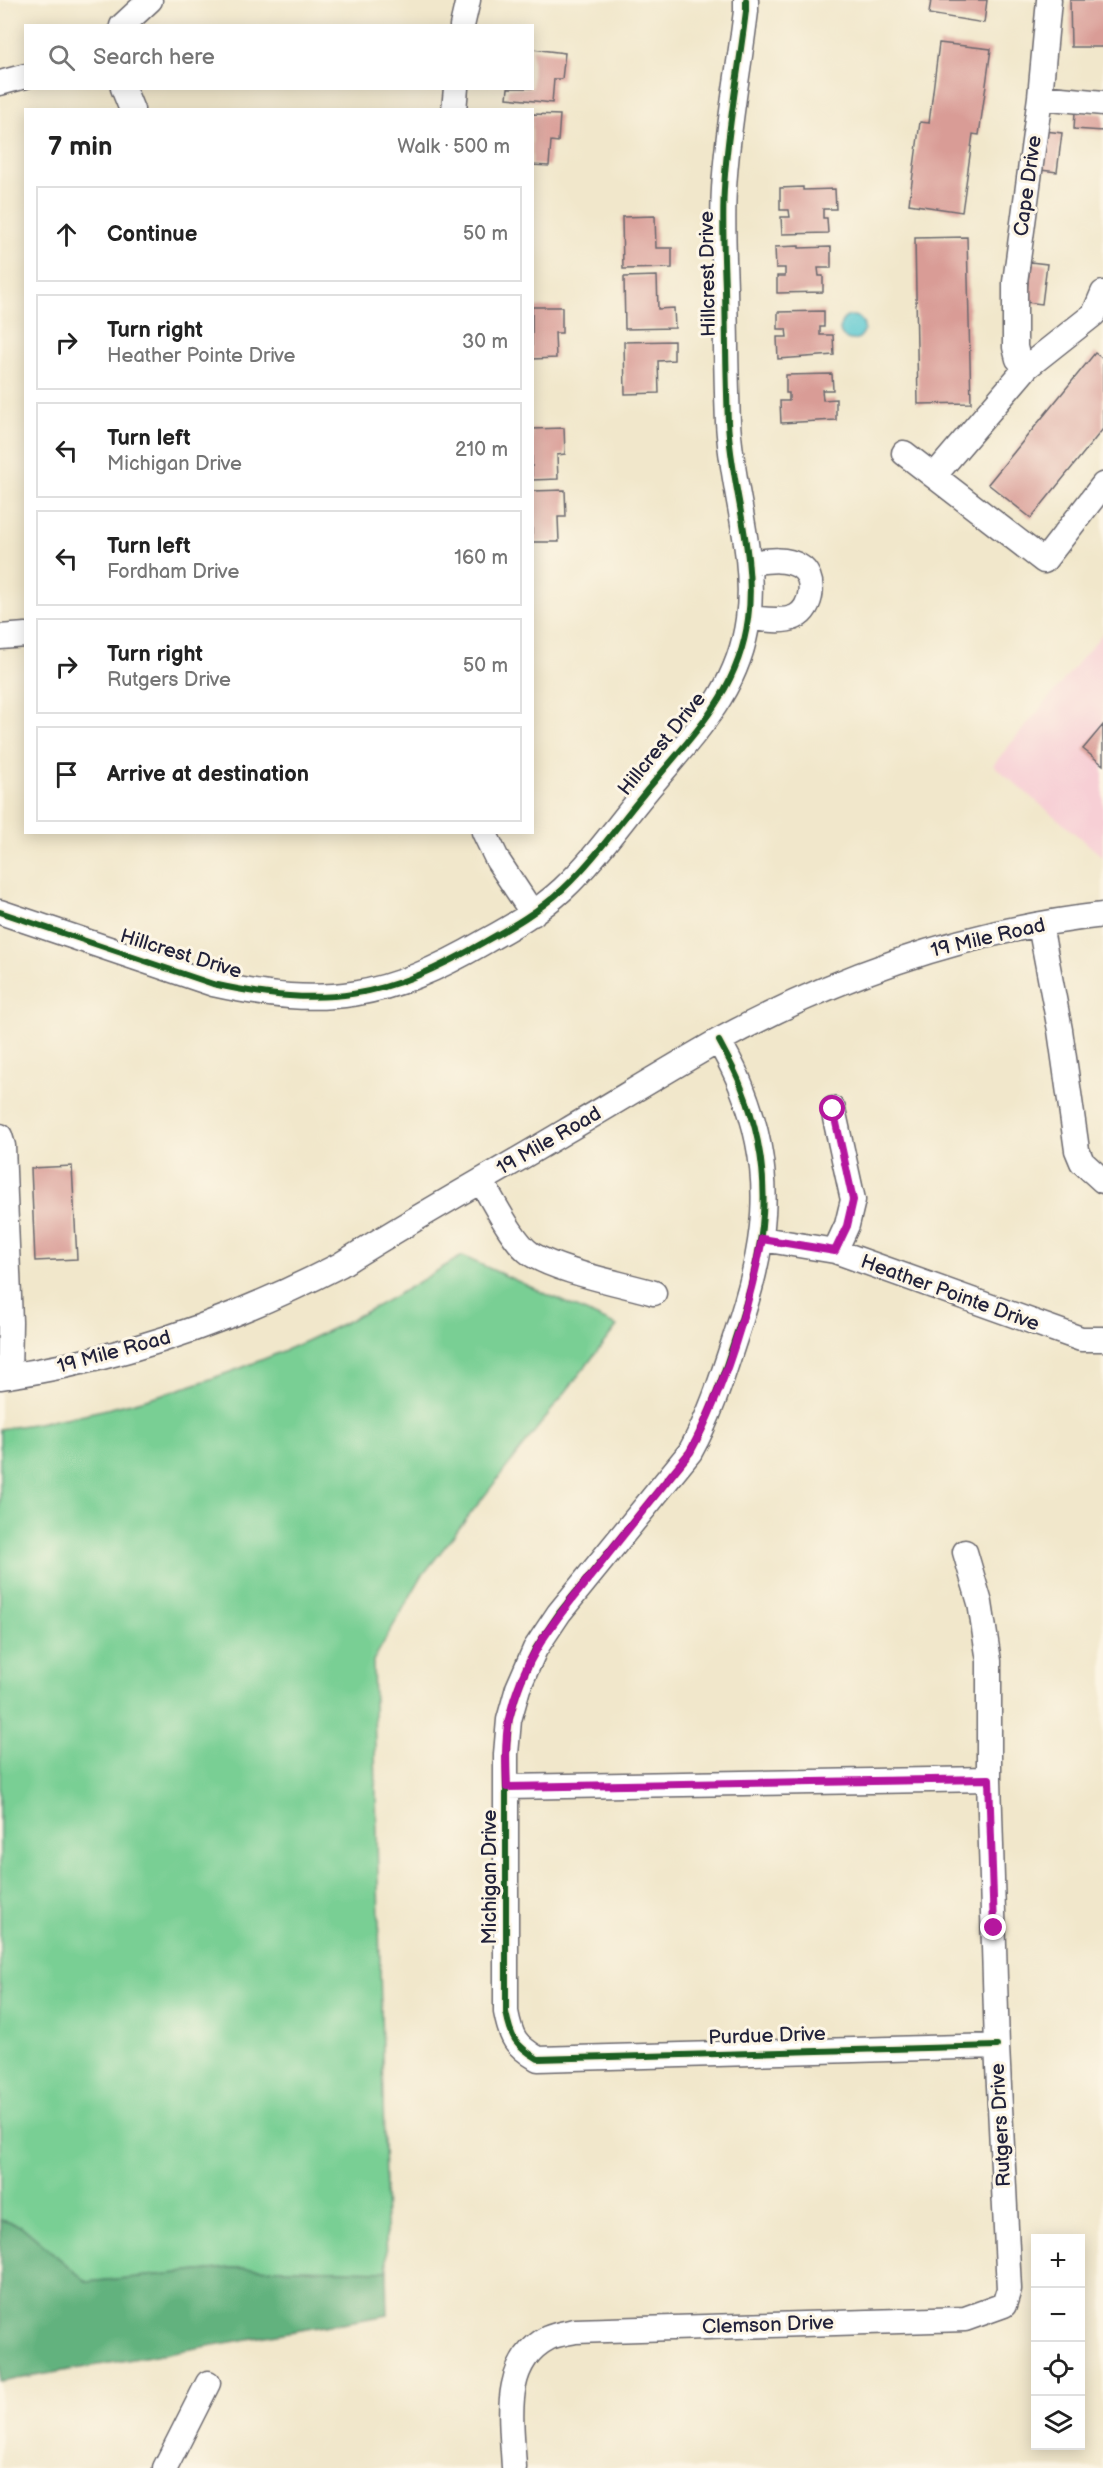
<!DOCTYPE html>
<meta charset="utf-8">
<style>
:root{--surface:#fff;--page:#f6f6f6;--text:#222;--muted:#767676;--line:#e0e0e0}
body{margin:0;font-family:"Balsamiq Sans",sans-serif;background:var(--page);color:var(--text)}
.controls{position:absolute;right:18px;bottom:18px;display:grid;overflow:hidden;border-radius:0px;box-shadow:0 3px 15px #0003}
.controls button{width:54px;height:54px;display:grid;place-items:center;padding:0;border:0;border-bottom:2px solid var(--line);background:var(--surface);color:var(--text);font:30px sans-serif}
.stop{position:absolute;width:18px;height:18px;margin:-14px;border:4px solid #b5179e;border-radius:50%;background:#fff}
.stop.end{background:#b5179e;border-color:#fff;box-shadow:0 2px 6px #0008}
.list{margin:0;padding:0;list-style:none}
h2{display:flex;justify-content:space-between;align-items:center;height:78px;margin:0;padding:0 24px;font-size:26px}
h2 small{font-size:20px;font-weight:400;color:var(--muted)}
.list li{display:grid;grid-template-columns:39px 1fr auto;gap:18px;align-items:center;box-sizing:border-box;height:96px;margin:0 12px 12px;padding:0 12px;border:2px solid var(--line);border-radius:0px}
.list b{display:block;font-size:22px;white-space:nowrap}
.list p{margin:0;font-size:20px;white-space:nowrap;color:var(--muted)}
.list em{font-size:20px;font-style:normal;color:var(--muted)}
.icon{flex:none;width:33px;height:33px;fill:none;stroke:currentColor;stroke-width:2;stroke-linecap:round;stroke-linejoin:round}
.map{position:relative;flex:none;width:1103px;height:2468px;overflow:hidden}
.search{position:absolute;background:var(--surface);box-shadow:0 3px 15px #0003;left:24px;top:24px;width:510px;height:66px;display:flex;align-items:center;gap:15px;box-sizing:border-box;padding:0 21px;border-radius:0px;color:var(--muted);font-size:22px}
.panel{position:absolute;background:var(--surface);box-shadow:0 3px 15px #0003;left:24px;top:108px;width:510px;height:726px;border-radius:0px}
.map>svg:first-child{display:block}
</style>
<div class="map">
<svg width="1103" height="2468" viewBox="0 0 1103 2468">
<rect width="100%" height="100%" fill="#fcf5e5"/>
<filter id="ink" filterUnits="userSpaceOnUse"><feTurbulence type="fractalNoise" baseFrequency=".0167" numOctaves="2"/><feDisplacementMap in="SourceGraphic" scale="12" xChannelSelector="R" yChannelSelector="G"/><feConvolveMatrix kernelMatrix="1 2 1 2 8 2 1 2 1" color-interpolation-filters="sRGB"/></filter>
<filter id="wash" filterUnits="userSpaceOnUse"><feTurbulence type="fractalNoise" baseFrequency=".008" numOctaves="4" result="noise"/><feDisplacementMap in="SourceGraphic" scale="24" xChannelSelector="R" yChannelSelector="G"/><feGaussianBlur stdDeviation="1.35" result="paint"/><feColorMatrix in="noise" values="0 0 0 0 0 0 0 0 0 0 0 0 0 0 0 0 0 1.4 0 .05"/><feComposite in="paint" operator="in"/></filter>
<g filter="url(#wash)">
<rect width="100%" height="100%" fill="#f1e7cb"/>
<path fill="#f7cfd5" d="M 1103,633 L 1103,857 L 993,765 Z"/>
<path fill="#79cf94" stroke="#4e7868" stroke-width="1.5" d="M 462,1256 L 617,1326 L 422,1576 L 373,1661 L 387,2271 L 231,2268 L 87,2282 L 21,2226 L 0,2220 L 0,1429 C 130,1411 255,1371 371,1309 C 402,1293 431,1274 462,1256 Z"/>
<path fill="#62b27e" stroke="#426a5c" stroke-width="1.5" d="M 0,2220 L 21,2226 L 87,2282 L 231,2268 L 387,2271 L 388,2315 L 0,2382 Z"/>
<path fill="#5cc9d1" stroke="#3f7686" stroke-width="1.5" d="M840 328a12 12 0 1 1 24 0a12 12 0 1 1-24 0Z"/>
<g id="blocks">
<path fill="#d99c96" d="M 931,0 L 987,0 L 984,23 L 929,14 Z
M 1070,0 L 1103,0 L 1103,47 L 1071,47 Z
M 939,43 L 991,49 L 979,135 L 973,134 L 962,212 L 909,204 L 920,122 L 929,123 Z
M 532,49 L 565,53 L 562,79 L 554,79 L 552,103 L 507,98 L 508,88 L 532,88 Z
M 1075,112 L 1103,114 L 1103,131 L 1074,129 Z
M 532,114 L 560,115 L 558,142 L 551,141 L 549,166 L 532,165 Z
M 1045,131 L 1062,133 L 1057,172 L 1041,170 Z
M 803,187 L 803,190 L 835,189 L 836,209 L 823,209 L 823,218 L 827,218 L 828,233 L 782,234 L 781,217 L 790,217 L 789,210 L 780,210 L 780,188 Z
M 655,216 L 656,248 L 672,248 L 672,268 L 623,269 L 622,217 Z
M 967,237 L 971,403 L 918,404 L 915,238 Z
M 799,246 L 799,248 L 831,247 L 831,268 L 818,268 L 819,276 L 823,276 L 823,292 L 777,293 L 777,276 L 785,276 L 785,268 L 776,268 L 775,247 Z
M 1030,262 L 1047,264 L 1042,304 L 1026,302 Z
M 657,276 L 658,309 L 674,308 L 675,328 L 625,329 L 624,277 Z
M 532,307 L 562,307 L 562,333 L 555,333 L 556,358 L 532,359 Z
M 824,311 L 824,327 L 820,327 L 820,335 L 833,335 L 834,355 L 778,359 L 777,337 L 787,337 L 786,329 L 778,329 L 778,312 Z
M 674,341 L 674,360 L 658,361 L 659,393 L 625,394 L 624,342 Z
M 1095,353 L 1103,359 L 1103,429 L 1031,518 L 988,484 Z
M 832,374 L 833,390 L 822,390 L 823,400 L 836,399 L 836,420 L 781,423 L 780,401 L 789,401 L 789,393 L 786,393 L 786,375 Z
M 564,428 L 565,454 L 557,455 L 558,479 L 532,480 L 532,429 Z
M 565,490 L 566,517 L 558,517 L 559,542 L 532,542 L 532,491 Z
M 1103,725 L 1103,765 L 1083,749 Z
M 72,1166 L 77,1259 L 35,1261 L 31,1168 Z"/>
</g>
</g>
<g filter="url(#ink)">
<use href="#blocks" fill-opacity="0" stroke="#6a676d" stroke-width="1.5"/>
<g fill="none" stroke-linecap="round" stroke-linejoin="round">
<g stroke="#6a676d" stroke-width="27">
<path id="minor" d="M 122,26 L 150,0
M 462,26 L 468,0
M 0,83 L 26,76
M 123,88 L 132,110
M 1040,97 L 1103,103
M 454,110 L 456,88
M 1027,367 L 1018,359 L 1015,347 L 1015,282 L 1040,97 L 1049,0
M 904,453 L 1044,561 L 1103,485
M 934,476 L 1027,367 L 1094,314 L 1103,293
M 749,563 C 765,561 785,557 799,566 C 817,576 813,609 795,617 C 782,623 763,619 749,618
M 0,637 L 26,635
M 484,832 L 498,861 L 533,914
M 0,912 L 213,984 C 326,1009 386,999 486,941 C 513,926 539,911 563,889 C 596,858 623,818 653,783 C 696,731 739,689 748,619 C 757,555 731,487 728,422 C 726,377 726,333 725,289 C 724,256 722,222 724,189 C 727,130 739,70 746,11 L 746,0
M 1040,925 L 1060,1030 L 1077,1150 L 1082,1162 L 1103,1181
M 719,1041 C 727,1056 735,1070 741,1086 C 778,1178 765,1248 735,1338 C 722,1378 710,1416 690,1452 L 559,1613 L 535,1649 L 518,1688 L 509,1720 L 506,1754 L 506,2012 C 511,2038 515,2045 538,2059 L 997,2046
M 833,1109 L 853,1200 L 847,1225 L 835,1251
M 0,1136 L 3,1146 L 10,1322 L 9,1376
M 481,1181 C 493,1200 513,1242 531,1254 C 560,1272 620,1283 654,1293
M 762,1239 L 835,1251 L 1081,1339 L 1103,1339
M 0,1377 C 120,1361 233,1320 340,1265 C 414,1218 491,1176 566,1131 C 617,1101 667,1070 718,1041 C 837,976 968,930 1103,915
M 507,1787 L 989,1779
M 165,2468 L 208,2383
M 514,2468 C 512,2423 500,2363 548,2338 C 556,2334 566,2333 575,2331 L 965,2319 L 1004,2305 L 1009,2289 L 997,2046 L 989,1779 L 989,1661 L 980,1603 L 965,1552"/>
</g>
<use href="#minor" stroke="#fff" stroke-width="24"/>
<g stroke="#fcf5e5" stroke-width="10">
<path id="cycleway" d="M 0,912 L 213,984 C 326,1009 386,999 486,941 C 513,926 539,911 563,889 C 596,858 623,818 653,783 C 696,731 739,689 748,619 C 757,555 731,487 728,422 C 726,377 726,333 725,289 C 724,256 722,222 724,189 C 727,130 739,70 746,11 L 746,0
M 719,1041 C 727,1056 735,1070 741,1086 C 778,1178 765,1248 735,1338 C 722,1378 710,1416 690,1452 L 559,1613 L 535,1649 L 518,1688 L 509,1720 L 506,1754 L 506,2012 C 511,2038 515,2045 538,2059 L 997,2046"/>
</g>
<use href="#cycleway" stroke="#1b5e20" stroke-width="6"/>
</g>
</g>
<g fill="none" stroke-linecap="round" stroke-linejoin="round" filter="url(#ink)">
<path stroke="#b5179e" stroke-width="8" d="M 833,1109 L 853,1200 L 847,1226 L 835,1251 L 762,1239 C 748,1309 724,1390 690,1452 C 660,1489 630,1526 601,1563 C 560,1614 524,1652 509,1719 C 505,1741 506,1765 507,1787 L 989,1779 L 994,1928"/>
</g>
<g text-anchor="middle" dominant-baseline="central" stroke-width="6" stroke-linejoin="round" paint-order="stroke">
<g font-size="20" fill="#22223b" stroke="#fcf5e5">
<text transform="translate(1028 186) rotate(-82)">Cape Drive</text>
<text transform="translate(708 274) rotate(-91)">Hillcrest Drive</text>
<text transform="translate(662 744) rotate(-51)">Hillcrest Drive</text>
<text transform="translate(988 938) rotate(-13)">19 Mile Road</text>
<text transform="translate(181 954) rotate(17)">Hillcrest Drive</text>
<text transform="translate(549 1141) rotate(-30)">19 Mile Road</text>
<text transform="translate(950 1293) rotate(20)">Heather Pointe Drive</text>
<text transform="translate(114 1352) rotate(-15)">19 Mile Road</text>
<text transform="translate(490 1877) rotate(-90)">Michigan Drive</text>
<text transform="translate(767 2036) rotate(-2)">Purdue Drive</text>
<text transform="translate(1001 2125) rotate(-93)">Rutgers Drive</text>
<text transform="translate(768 2325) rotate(-2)">Clemson Drive</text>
</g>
</g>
</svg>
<div class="controls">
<button>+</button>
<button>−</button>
<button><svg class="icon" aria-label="locate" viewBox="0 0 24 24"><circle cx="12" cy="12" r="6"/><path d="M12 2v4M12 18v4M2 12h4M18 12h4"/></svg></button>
<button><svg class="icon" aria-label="layers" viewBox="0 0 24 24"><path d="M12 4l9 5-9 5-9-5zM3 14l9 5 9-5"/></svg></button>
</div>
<div class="stop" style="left:833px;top:1109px"></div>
<div class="stop end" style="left:994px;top:1928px"></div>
<div class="search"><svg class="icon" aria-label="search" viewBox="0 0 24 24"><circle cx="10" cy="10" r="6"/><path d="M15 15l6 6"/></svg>Search here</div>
<section class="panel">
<h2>7 min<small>Walk · 500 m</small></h2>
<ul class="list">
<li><svg class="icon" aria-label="ahead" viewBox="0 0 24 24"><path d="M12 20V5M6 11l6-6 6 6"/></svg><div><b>Continue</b></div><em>50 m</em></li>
<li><svg class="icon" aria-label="right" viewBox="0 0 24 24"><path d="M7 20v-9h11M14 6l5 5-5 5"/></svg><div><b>Turn right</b><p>Heather Pointe Drive</p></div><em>30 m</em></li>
<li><svg class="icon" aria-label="left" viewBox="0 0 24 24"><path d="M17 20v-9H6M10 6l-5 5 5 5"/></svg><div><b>Turn left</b><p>Michigan Drive</p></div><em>210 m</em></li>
<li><svg class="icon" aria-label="left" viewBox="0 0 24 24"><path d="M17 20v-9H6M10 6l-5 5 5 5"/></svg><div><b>Turn left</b><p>Fordham Drive</p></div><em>160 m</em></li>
<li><svg class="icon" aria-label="right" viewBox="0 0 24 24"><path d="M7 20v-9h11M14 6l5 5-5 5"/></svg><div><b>Turn right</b><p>Rutgers Drive</p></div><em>50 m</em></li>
<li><svg class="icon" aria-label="arrive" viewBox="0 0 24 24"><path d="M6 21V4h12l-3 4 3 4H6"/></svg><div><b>Arrive at destination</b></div></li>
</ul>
</section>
</div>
